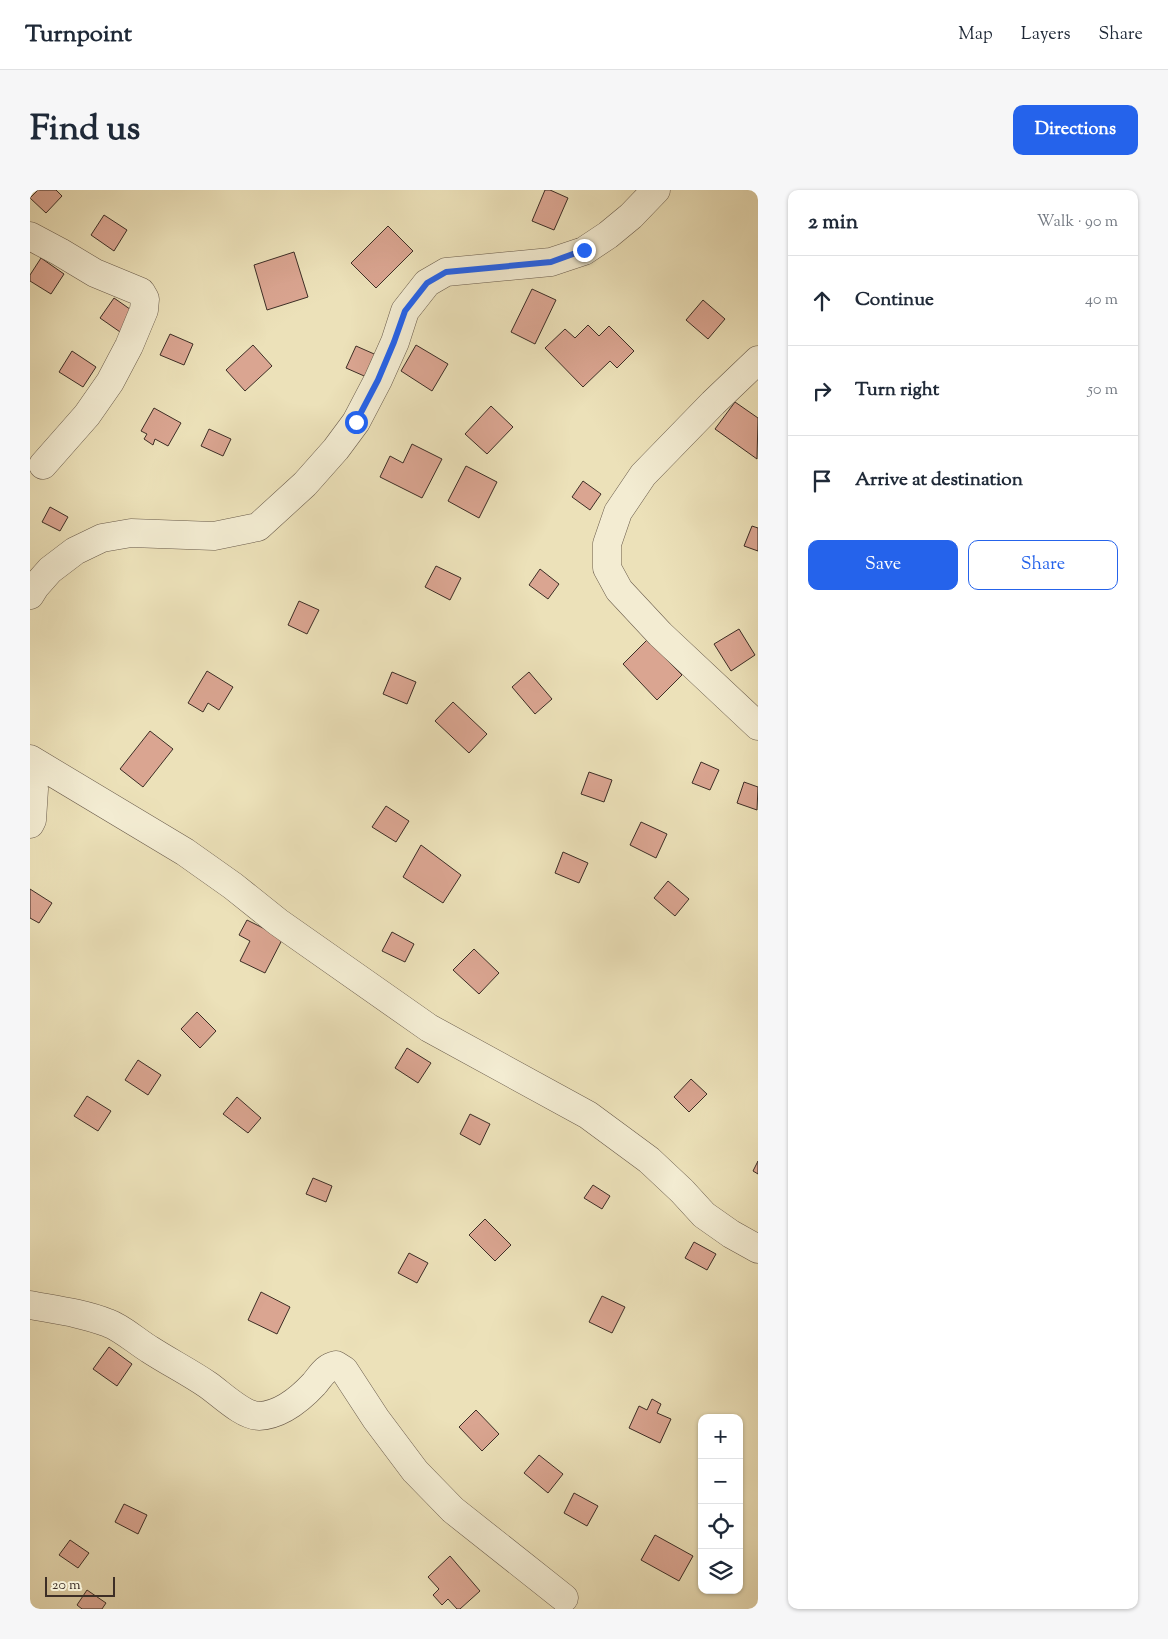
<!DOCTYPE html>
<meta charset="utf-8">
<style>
:root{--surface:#fff;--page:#f6f6f7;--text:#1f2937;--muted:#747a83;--line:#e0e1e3;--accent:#2563eb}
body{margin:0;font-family:"Sorts Mill Goudy",serif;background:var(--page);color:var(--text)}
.controls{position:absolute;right:15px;bottom:15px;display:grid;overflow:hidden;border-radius:10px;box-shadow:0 1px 4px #0004}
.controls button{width:45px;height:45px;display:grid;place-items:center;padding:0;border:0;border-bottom:1px solid var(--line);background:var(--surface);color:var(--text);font:25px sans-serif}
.scale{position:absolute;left:15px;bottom:12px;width:70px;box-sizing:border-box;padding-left:5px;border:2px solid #3d2e26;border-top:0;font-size:14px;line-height:18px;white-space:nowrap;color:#3d2e26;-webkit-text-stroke:4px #f3ecd2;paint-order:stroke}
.stop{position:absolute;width:15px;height:15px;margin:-11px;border:4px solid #2563eb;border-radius:50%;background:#fff}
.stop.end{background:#2563eb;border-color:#fff;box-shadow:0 1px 5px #0008}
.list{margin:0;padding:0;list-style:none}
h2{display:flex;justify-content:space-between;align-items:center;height:65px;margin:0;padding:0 20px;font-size:21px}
h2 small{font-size:16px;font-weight:400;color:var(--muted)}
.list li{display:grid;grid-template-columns:32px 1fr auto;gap:15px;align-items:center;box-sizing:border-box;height:90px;padding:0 20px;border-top:1px solid var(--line)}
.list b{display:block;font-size:19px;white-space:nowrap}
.list em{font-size:16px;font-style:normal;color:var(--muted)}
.actions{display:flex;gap:10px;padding:15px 20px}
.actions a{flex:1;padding:11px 0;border:1px solid var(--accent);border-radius:10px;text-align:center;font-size:18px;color:var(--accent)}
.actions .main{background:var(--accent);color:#fff}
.icon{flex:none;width:28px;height:28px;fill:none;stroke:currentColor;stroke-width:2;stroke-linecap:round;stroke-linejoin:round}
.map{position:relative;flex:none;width:728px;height:1419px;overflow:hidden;border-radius:10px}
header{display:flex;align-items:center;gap:30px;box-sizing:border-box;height:70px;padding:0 25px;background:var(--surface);border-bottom:1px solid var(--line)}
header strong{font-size:24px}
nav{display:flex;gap:28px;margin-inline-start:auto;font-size:18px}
.intro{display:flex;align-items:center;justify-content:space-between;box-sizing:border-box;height:120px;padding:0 30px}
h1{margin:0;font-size:35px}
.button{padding:12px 22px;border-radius:10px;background:var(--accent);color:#fff;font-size:18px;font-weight:700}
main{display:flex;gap:30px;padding:0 30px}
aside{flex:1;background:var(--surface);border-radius:10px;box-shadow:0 1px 4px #0004}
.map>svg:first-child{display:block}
</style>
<header>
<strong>Turnpoint</strong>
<nav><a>Map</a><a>Layers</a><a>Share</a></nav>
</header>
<div class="intro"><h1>Find us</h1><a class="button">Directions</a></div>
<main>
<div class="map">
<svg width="728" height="1419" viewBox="0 0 728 1419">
<rect width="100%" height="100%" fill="#ece1b9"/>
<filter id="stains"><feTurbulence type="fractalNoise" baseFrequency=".004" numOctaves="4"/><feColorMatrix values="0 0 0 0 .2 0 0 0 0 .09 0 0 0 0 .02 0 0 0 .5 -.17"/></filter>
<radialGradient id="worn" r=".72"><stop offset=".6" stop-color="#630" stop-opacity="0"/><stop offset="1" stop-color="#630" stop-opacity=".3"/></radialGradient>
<path fill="#daa591" stroke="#3d2e26" d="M 8,0 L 26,0 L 32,6 L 16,23 L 0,8 Z
M 515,0 L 520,0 L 538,8 L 524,40 L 502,31 Z
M 74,25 L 97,40 L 84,61 L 61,45 Z
M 358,36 L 383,61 L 346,98 L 321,73 Z
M 264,62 L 278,107 L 237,120 L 224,75 Z
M 11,68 L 34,84 L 21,104 L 0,91 L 0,85 Z
M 502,99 L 526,110 L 505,154 L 481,142 Z
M 84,108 L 107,124 L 93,144 L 70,128 Z
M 673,110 L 695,129 L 678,149 L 656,130 Z
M 558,135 L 569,146 L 579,136 L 604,161 L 587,178 L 580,171 L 553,197 L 515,158 L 535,139 L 545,148 Z
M 140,144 L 163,154 L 154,175 L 130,165 Z
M 223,155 L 242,176 L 215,201 L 196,180 Z
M 386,155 L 418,174 L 402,201 L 371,181 Z
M 326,156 L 351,167 L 341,189 L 316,178 Z
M 42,161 L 66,177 L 53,197 L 29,182 Z
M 705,212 L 728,228 L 727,269 L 685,239 Z
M 461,216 L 483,237 L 457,264 L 435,244 Z
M 124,218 L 151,233 L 138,256 L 125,249 L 123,255 L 114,249 L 117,244 L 111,241 Z
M 179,239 L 201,249 L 193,266 L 171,256 Z
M 382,254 L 412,269 L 392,308 L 350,287 L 360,266 L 373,273 Z
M 436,276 L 467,292 L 449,328 L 418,311 Z
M 553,291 L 571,304 L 560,320 L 542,307 Z
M 20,317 L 38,327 L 30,341 L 12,332 Z
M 722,336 L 728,338 L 728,361 L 714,356 Z
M 406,376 L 431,388 L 420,410 L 395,397 Z
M 510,379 L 529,394 L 518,409 L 499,395 Z
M 269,411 L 289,420 L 277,444 L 258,435 Z
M 709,439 L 725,465 L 701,481 L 684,454 Z
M 617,450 L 652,485 L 627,510 L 593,474 Z
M 177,481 L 203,497 L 189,520 L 178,513 L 173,522 L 158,513 Z
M 362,482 L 386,492 L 377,514 L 353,504 Z
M 499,482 L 522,509 L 505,524 L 482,497 Z
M 423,512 L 457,544 L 439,563 L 405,531 Z
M 120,541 L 143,559 L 113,597 L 90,579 Z
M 671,572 L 689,580 L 680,600 L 662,593 Z
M 559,582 L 582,590 L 574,612 L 551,604 Z
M 714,592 L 728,597 L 727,620 L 707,613 Z
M 356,616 L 379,631 L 366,652 L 342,637 Z
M 611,632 L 637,644 L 626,668 L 600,655 Z
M 391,655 L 431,685 L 413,713 L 373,687 Z
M 533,662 L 558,673 L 549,693 L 525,683 Z
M 638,691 L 659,709 L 645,726 L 624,708 Z
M 0,699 L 22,713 L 9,733 L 0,728 Z
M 217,730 L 253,748 L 235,783 L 210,771 L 220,751 L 209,745 Z
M 362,742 L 384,754 L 375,772 L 352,761 Z
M 444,759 L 469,783 L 449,804 L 423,780 Z
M 167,822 L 186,841 L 170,858 L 151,839 Z
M 377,858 L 401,873 L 388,893 L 365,878 Z
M 108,870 L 131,885 L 118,905 L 95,890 Z
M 661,889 L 677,904 L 659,922 L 644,907 Z
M 57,906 L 81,921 L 68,941 L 44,926 Z
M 207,907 L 231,928 L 218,943 L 193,924 Z
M 440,924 L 460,934 L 450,955 L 430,944 Z
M 728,971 L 728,984 L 723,981 Z
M 283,988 L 302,996 L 296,1012 L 276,1004 Z
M 563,995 L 580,1006 L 572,1019 L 554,1008 Z
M 455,1029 L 481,1055 L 465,1071 L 439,1045 Z
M 664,1052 L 686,1064 L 677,1080 L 655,1068 Z
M 379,1063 L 398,1073 L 387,1093 L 368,1083 Z
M 231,1102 L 260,1117 L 247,1144 L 218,1130 Z
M 572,1106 L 595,1117 L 582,1143 L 559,1132 Z
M 79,1157 L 102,1174 L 87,1196 L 63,1179 Z
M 622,1209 L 631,1214 L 627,1223 L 641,1229 L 630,1253 L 599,1238 L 609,1216 L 617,1220 Z
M 446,1220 L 469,1244 L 452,1261 L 429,1237 Z
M 509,1265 L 533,1284 L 518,1303 L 494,1283 Z
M 544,1303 L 568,1316 L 557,1336 L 534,1323 Z
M 94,1314 L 117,1325 L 108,1344 L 85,1332 Z
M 625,1345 L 663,1366 L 649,1391 L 611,1370 Z
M 40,1350 L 59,1363 L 48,1378 L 29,1365 Z
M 420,1366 L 450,1401 L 430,1419 L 427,1419 L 418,1409 L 412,1415 L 403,1405 L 409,1399 L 398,1387 Z
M 57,1400 L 76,1413 L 72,1419 L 52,1419 L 47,1415 Z"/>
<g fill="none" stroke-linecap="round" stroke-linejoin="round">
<g stroke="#695b4b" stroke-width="29">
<path id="minor" d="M 0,46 L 30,62 L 65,83 L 111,102 L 115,109 L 114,120 L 99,156 L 80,192 L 57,225 L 13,275
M 728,170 L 683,213 L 613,285 L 588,322 L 577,354 L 577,378 L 589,400 L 630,444 L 728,536
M 0,405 L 5,397 L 20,380 L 45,361 L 72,348 L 101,343 L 184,346 L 228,337 L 275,294 L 306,259 L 326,232 L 348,190 L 365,152 L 375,121 L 397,93 L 416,82 L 521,72 L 554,61 L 578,45 L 601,26 L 626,0
M 0,569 L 155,662 L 203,696 L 248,732 L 399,838 L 558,925 L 619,970 L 652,1001 L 674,1025 L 701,1044 L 728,1059
M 0,571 L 4,599 L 2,630 L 0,634
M 0,1115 C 27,1120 52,1123 78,1133 C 92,1138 106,1151 119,1159 C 139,1172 159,1182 178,1195 C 191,1204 213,1226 229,1226 C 250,1225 270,1209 284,1194 C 291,1186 295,1177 306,1175 L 314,1180 L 346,1229 L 385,1281 L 423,1320 L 534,1408"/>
</g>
<use href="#minor" stroke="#f3ecd2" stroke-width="28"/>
</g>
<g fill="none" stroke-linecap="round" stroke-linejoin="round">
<path stroke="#2563eb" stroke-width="6" d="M 326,232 L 348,190 L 364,152 L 375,121 L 397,93 L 416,82 L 521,72 L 554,60"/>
</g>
<rect width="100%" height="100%" filter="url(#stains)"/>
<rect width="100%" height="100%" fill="url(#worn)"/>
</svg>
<div class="controls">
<button>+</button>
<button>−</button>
<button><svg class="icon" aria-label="locate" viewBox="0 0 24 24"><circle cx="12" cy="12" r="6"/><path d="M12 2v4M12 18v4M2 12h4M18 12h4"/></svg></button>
<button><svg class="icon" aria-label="layers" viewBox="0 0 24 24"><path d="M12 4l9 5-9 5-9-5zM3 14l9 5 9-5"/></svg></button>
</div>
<div class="scale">20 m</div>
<div class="stop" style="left:326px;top:232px"></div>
<div class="stop end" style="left:554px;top:60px"></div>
</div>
<aside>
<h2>2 min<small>Walk · 90 m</small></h2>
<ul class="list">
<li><svg class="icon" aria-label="ahead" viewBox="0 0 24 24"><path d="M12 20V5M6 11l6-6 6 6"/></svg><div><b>Continue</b></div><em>40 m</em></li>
<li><svg class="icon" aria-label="right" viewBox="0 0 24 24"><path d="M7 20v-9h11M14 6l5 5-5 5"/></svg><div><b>Turn right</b></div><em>50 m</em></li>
<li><svg class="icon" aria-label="arrive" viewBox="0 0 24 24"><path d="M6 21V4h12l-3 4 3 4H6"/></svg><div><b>Arrive at destination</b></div></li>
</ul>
<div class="actions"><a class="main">Save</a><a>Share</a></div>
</aside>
</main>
